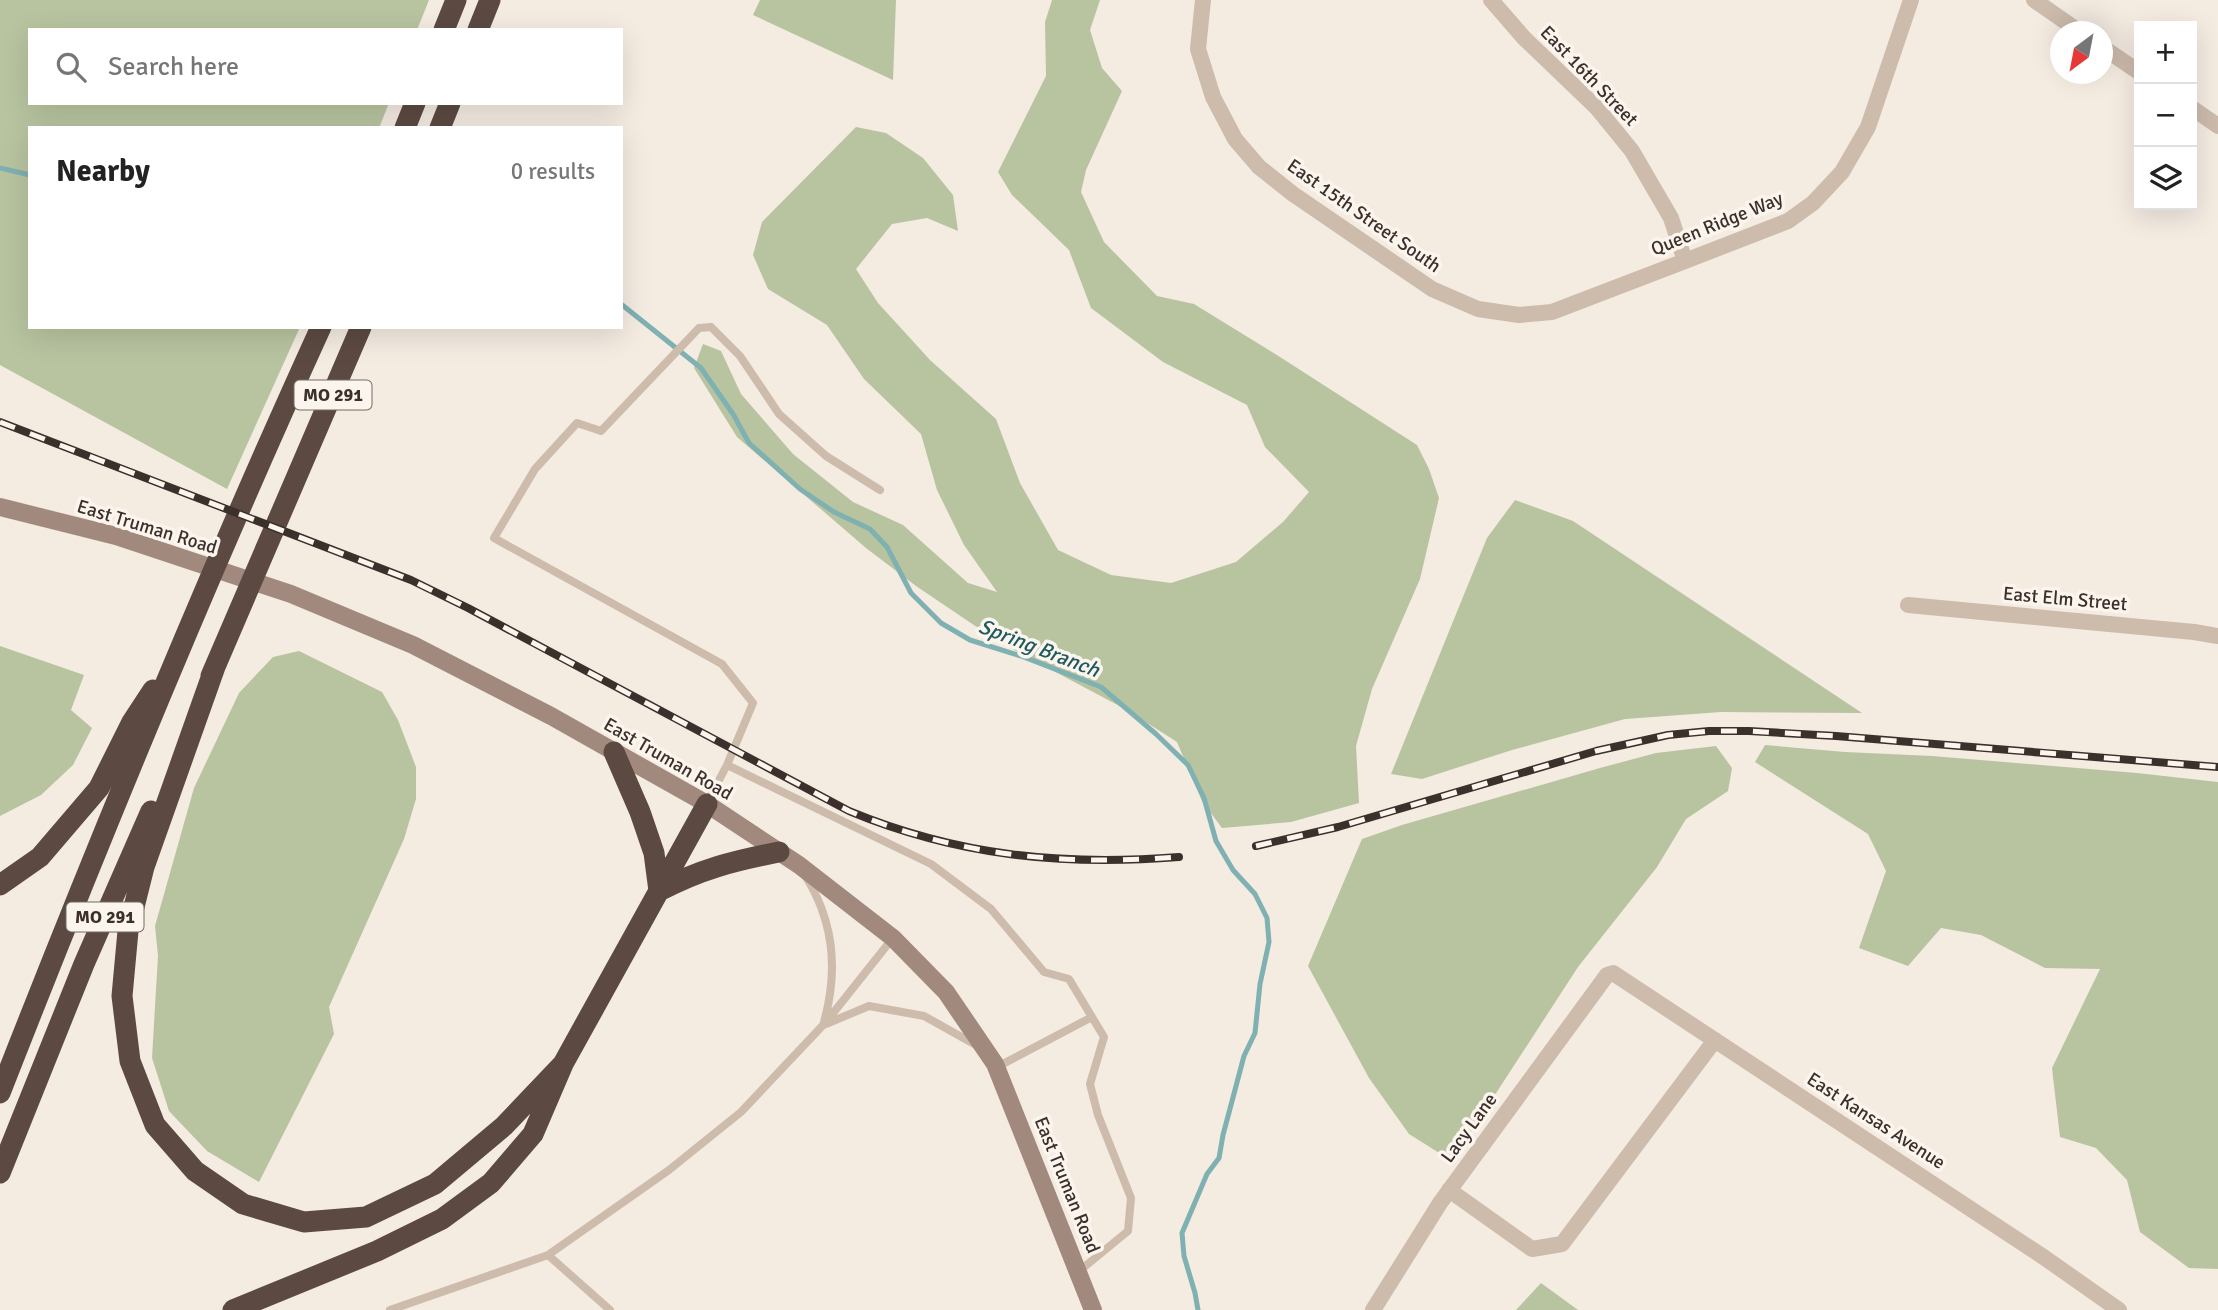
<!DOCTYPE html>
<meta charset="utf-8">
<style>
:root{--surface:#fff;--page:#f6f6f6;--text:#222;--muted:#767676;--line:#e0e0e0}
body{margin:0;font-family:Signika,sans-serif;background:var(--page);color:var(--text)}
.controls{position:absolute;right:21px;top:21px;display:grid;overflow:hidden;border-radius:0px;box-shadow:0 7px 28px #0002}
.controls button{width:63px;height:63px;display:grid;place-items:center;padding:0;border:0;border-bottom:2px solid var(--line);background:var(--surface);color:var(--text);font:35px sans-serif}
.compass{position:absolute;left:2050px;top:21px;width:63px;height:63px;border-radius:50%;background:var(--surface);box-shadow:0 7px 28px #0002;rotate:212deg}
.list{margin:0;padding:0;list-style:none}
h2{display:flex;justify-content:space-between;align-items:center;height:91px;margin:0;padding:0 28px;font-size:30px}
h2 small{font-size:23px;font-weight:400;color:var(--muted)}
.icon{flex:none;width:38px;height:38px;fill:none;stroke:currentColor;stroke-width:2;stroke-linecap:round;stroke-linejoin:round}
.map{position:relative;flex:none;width:2218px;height:1310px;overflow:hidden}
.search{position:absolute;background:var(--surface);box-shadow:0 7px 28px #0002;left:28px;top:28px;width:595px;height:77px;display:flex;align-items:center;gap:18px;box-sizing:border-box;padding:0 24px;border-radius:0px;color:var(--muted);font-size:26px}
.panel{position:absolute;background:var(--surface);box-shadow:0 7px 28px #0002;left:28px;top:126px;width:595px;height:203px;border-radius:0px}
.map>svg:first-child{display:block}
</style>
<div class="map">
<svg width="2218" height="1310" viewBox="0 0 2218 1310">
<rect width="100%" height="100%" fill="#f4ebe1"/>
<path fill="#b8c4a0" d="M 0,0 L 429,0 L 417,30 L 30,30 L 30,103 L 389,103 L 379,128 L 30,128 L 30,327 L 300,327 L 227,489 L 0,365 Z
M 760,0 L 896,0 L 893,80 L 753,15 Z
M 1052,0 L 1100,0 L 1090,30 L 1102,68 L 1122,91 L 1086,170 L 1081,192 L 1104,242 L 1157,296 L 1194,304 L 1280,357 L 1417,445 L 1429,469 L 1439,498 L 1420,579 L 1372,689 L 1356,746 L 1359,803 L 1291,822 L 1222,828 L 1202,801 L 1177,742 L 1127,710 L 999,642 L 916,586 L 866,548 L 737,437 L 694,368 L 703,344 L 721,351 L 741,394 L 793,454 L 853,502 L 903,525 L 968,583 L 997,592 L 964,545 L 937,490 L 921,434 L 864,379 L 827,325 L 768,289 L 753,255 L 762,222 L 856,127 L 886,133 L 923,158 L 953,195 L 958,231 L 927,218 L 892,224 L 856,269 L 878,303 L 930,360 L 996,419 L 1020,483 L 1058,550 L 1111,575 L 1171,583 L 1236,562 L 1283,522 L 1309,492 L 1265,447 L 1247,405 L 1163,362 L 1091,308 L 1069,250 L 1012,195 L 998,172 L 1046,76 L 1045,22 Z
M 1515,500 L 1573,521 L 1862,713 L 1721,712 L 1625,719 L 1512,750 L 1422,779 L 1391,774 L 1487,538 Z
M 0,646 L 84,675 L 71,710 L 92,728 L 73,765 L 41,795 L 0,816 Z
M 299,651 L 382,692 L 398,720 L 416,767 L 416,799 L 404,839 L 329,1007 L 334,1034 L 259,1182 L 207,1151 L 169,1111 L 152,1058 L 158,956 L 155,926 L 194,788 L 239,693 L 273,657 Z
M 1765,745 L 1845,752 L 1932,756 L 2137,773 L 2218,782 L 2218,1269 L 2189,1268 L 2140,1232 L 2127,1180 L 2096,1148 L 2060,1137 L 2052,1068 L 2100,969 L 2045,968 L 1981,935 L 1941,928 L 1908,966 L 1859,948 L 1886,871 L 1868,834 L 1755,762 Z
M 1716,746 L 1732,768 L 1728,791 L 1686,819 L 1657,867 L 1578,967 L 1452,1161 L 1409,1134 L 1369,1078 L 1308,966 L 1362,839 L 1402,825 L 1600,768 L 1656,753 Z
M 1541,1283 L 1578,1310 L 1516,1310 Z"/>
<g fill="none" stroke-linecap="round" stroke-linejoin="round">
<path stroke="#7fb0b2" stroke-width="5" d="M 0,168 L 30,175
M 621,304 L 701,368 L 733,414 L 749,443 L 800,489 L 834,512 L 870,529 L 887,547 L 911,593 L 941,623 L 970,640 L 1021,656 L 1101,687 L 1156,734 L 1188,765 L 1204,798 L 1216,841 L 1233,870 L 1255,894 L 1267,918 L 1269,942 L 1260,984 L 1255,1033 L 1244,1056 L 1223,1135 L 1219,1158 L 1207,1174 L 1182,1233 L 1184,1256 L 1195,1293 L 1198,1310"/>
<path stroke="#cdbbac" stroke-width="8" d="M 727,765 L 931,864 L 991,909 L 1044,972 L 1069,979 L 1104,1037 L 1090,1084 L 1098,1115 L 1131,1198 L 1128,1231 L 1078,1272
M 708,801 L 727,765 L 753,703 L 722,664 L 494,538 L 535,469 L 577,423 L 601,431 L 699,328 L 711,327 L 740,356 L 779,414 L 826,456 L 880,490
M 806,877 C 834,922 838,972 824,1022
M 826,1024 L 869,1006 L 924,1016 L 976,1045
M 997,1067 L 1092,1017
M 548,1255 L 610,1310
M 390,1310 L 548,1255 L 669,1170 L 741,1112 L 826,1022 L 892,939"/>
<path stroke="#cdbbac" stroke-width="16" d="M 1203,0 L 1198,49 L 1213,97 L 1235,139 L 1259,167 L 1293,194 L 1432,289 L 1478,309 L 1519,315 L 1552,312 L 1685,261 L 1788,221 L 1813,203 L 1842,172 L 1868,127 L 1911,0
M 1491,0 L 1524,38 L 1597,108 L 1632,151 L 1671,218 L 1685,261
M 2034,0 L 2080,32
M 2102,47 L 2139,72
M 2192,108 L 2218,126
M 1908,605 L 2194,632 L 2218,636
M 1449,1190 L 1532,1249 L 1562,1244 L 1715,1040
M 1373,1310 L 1440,1203 L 1607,975 L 1613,973 L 2045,1258 L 2119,1310"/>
<path stroke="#a18a7d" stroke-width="18" d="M 0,507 L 116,536 L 291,594 L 413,645 L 551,716 L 707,804 L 799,865 L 893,938 L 946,992 L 995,1064 L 1093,1310"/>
<path stroke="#5c4a42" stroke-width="21" d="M 444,30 L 456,0
M 478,30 L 490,0
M 405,128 L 415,103
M 440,128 L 450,103
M 216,664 L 144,867 L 128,931 L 122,996 L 130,1061 L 155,1125 L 195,1171 L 243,1204 L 304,1222 L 366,1217 L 435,1184 L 504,1126 L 563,1064
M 211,676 L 361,327
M 614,752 L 640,812 L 654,853 L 659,891 C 701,869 733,861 779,852
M 0,885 L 40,857 L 99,788 L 132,722 L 153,690
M 0,1093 C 101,835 206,579 321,327
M 0,1173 L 84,964 L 151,811
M 233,1310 L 377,1251 L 442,1219 L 491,1183 L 533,1134 L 563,1064 L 707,804"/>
<g stroke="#3b302b" stroke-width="8">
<path id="rail" d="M 0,422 L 411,580 L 468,608 L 849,811 C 958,856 1062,866 1179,857
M 1256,846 L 1338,827 L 1596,751 L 1668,735 L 1709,731 L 1749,731 L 1836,736 L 2218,767"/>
</g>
<use href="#rail" stroke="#fbf5ee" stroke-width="5" stroke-dasharray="16" stroke-linecap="butt"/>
</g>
<g text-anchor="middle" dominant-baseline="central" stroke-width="7" stroke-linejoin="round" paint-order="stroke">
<g fill="#fbf5ee" stroke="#756b66" stroke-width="2">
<rect x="294.5" y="380.5" width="77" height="29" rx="5"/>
<rect x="66.5" y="902.5" width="77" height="29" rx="5"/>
</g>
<g font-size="18" font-weight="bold" fill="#3b302b">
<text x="333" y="395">MO 291</text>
<text x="105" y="917">MO 291</text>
</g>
<g font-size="19" fill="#3b302b" stroke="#fbf5ee">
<text transform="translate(1589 76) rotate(46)">East 16th Street</text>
<text transform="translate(1364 216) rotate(35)">East 15th Street South</text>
<text transform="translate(1717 224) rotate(-22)">Queen Ridge Way</text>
<text transform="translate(147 527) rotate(17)">East Truman Road</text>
<text transform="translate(2065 599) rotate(5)">East Elm Street</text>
<text transform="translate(668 759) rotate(30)">East Truman Road</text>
<text transform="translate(1876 1121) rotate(33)">East Kansas Avenue</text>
<text transform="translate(1469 1128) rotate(-54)">Lacy Lane</text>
<text transform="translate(1067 1185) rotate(68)">East Truman Road</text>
</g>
<g font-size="21" font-style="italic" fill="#1f5a5e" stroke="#fbf5ee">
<text transform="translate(1039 648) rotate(21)">Spring Branch</text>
</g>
</g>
</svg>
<div class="controls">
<button>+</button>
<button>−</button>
<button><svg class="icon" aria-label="layers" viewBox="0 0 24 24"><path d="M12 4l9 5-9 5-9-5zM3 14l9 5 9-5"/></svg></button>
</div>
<svg class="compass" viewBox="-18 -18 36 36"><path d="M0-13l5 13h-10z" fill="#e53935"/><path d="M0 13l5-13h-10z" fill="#767676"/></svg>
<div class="search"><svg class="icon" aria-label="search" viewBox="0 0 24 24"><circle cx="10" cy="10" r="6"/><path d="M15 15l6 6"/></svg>Search here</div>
<section class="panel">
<h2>Nearby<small>0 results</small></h2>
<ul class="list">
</ul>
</section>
</div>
